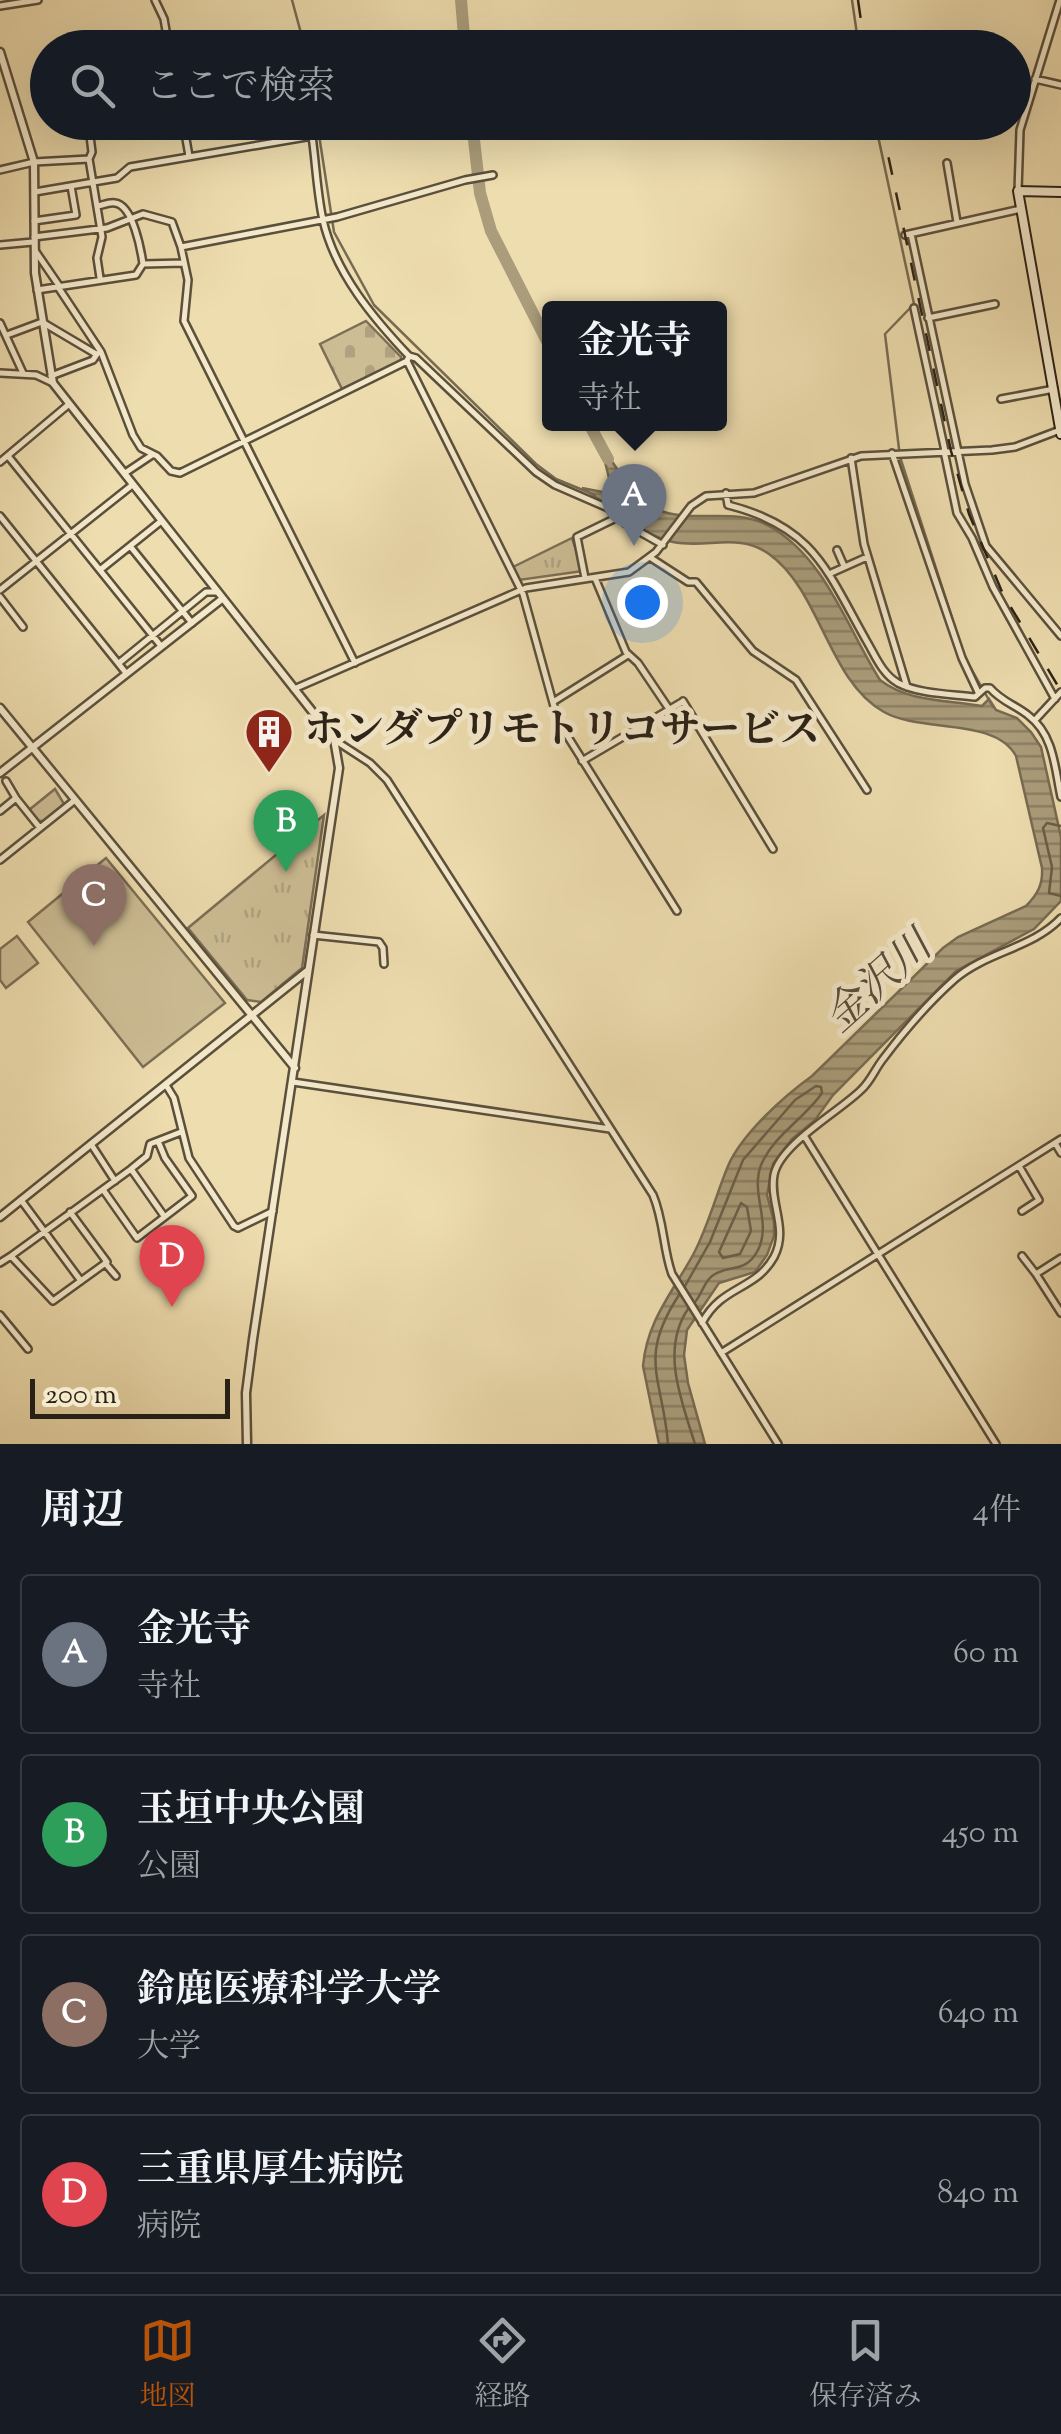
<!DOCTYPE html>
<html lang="ja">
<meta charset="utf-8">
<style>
:root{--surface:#171b24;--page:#20242c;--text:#f1f3f6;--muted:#9ea1a6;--line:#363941;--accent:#b45309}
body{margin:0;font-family:"Sorts Mill Goudy","Noto Serif JP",serif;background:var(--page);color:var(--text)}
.scale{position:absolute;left:30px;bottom:25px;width:200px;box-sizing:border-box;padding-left:10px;border:5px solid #2a2116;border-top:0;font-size:28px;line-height:35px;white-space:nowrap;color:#2a2116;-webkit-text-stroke:8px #f4e9cb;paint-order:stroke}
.you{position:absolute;left:642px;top:602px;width:35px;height:35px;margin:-25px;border:8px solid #fff;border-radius:50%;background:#1a73e8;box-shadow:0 0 0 15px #1a73e833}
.badge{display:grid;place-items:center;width:65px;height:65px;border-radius:50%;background:var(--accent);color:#fff;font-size:32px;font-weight:700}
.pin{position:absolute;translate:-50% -82px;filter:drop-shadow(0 2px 5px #0008)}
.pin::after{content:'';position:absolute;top:52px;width:35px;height:30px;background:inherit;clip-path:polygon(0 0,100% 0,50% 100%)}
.popup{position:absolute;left:542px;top:301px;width:185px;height:130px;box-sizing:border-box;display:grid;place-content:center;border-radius:10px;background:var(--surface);filter:drop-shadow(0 2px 8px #0005);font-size:32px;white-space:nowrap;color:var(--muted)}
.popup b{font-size:38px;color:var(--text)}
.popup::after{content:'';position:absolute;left:50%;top:100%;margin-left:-20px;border:20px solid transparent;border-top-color:var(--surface)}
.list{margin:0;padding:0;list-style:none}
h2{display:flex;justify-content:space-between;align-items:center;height:130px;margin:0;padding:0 40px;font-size:42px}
h2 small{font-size:32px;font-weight:400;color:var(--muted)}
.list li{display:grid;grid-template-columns:65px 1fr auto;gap:30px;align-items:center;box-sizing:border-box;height:160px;margin:0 20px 20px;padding:0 20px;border:2px solid var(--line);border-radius:10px}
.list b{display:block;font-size:38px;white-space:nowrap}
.list p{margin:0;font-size:32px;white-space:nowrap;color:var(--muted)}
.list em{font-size:32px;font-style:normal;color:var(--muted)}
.icon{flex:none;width:55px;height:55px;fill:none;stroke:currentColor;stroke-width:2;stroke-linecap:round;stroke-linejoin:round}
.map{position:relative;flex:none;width:1061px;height:1444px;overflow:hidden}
.search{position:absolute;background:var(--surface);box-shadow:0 10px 40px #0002;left:30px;right:30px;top:30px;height:110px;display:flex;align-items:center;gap:25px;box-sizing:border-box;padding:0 35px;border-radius:55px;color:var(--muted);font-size:38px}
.sheet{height:850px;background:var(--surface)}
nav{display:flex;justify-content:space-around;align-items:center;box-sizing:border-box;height:140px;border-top:2px solid var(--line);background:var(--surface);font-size:28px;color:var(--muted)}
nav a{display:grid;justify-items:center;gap:5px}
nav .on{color:var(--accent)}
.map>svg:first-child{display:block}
</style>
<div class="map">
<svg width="1061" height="1444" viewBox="0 0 1061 1444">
<defs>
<pattern id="cemetery-stones" width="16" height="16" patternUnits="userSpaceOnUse" patternTransform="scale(2.5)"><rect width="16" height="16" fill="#cdbd95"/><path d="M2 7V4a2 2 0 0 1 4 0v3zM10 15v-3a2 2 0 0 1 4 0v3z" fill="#b0a280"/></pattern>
<pattern id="park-tufts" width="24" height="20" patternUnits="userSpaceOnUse" patternTransform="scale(2.5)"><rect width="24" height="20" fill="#cdbd95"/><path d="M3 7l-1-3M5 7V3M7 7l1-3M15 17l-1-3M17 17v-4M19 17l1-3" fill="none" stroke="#b0a280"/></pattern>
<pattern id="water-rules" width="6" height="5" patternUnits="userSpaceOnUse" patternTransform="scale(2.5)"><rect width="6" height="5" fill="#ab9d7b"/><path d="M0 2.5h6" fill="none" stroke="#8b8064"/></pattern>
</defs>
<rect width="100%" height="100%" fill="#eeddaf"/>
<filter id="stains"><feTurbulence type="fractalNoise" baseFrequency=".002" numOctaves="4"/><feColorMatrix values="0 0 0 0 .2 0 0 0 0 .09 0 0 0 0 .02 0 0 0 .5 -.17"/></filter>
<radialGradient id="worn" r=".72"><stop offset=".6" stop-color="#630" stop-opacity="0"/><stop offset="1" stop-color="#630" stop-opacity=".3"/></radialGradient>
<path fill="url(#cemetery-stones)" stroke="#7c6f56" stroke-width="2.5" d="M 366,321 L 401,357 L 401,361 L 342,389 L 320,344 Z"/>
<path fill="url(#park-tufts)" stroke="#7c6f56" stroke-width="2.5" d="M 572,538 L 583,571 L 519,580 L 513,567 Z
M 55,789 L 64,804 L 43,821 L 38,821 L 29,810 Z
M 324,815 L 302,968 L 261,1002 L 247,1000 L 188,928 Z"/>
<path fill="#cdbd95" stroke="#7c6f56" stroke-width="2.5" d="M 106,858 L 225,1003 L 143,1067 L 28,922 Z
M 17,936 L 38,963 L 6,988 L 0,980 L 0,949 Z"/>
<path fill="url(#water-rules)" stroke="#776b53" stroke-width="2.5" d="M 601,446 C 617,467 632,497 656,509 C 692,525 734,506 769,526 C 825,557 847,628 880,680 C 907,701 943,700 975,705 L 982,706 L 989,699 L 996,710 L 1017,718 L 1031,732 L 1041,747 L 1061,837 L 1061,901 L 1034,929 L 956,971 L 833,1095 L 815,1120 L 792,1139 L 773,1164 L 767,1195 L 774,1222 L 774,1236 L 767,1255 L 755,1272 L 719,1283 L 687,1330 L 684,1355 L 688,1383 L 705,1444 L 659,1444 L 643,1366 C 647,1320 673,1292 694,1253 C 708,1226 716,1195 728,1166 C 742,1134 784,1096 812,1076 L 943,948 L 958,937 L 1026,906 C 1038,894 1043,884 1042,868 L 1016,756 C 995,717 921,733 884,712 C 828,681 821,591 769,554 C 739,532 707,549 673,542 C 640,535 610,505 582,488 L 613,494 Z"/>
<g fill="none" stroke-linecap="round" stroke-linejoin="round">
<path stroke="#6a5f48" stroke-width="2.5" d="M 1061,826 L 1047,823 L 1043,828 L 1052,867 L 1049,893 L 1061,896
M 741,1203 L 747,1207 L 751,1231 L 740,1254 L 723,1258 L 719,1252 Z
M 685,1286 L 710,1242 L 743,1160 L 795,1100 L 816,1086 L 821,1087 L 822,1093 C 805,1118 773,1136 761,1165 C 750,1194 772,1222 758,1250 C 745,1275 729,1263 712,1276 C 704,1282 702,1294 695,1302
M 688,1309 C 660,1350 682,1402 695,1444
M 668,1444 C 663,1378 637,1359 679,1295"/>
<path stroke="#776b53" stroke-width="2.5" d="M 292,0 L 305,48
M 852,0 L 859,48
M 317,122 L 334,232 L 374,305 L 536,464 L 556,479 L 595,495
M 875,122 L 914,304 L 885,334 L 900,457 L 965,658 L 993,707"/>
<path stroke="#ab9d7b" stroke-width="12" d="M 461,0 L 465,48
M 472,122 L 480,193 L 491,231 L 549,345
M 589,424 L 608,459"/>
<g stroke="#5b503c" stroke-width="10">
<path id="minor" d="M 155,0 L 164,19 L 169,48
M 0,6 L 38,0
M 1035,79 L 1061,85
M 183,122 L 189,156
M 90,136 L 92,152 L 89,159 L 102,237 L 97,258 L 100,278
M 947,163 L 957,222
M 0,170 L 34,162 L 89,159
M 1018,191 L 1020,130 L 1060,0
M 35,192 L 117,178 L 130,167 L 312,136 C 316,164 317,193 323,220 C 335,273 374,319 409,356 L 407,361 L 523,594 L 558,721 L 677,911
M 98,206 C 103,205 109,202 115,203 C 133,205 141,250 143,264
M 34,221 L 76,215 L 71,186
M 911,234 L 965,484 L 986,546 L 1061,636
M 905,235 L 1021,209
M 34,237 L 107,228 L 143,214 L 172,222 L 181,247
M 0,245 L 33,242
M 36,252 L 60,287
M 58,287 L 101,352 L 133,435 L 141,448 L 157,456 L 171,471 L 180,473 L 407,361
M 37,290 L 136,275 L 143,264 L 184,263
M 914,308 L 945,451
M 928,318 L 995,304
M 0,323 L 23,373
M 7,335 L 42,322 L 96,354
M 409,356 L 416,358 L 536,472 L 555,485 L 608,508 L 626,524 L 663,545
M 0,373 L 36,375 L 53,383
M 51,376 L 93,360 L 97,354
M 1001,399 L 1054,389
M 944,451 L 957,513 L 972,538 L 993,587 L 1055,699
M 892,453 L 962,658 L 978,692
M 8,456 L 161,646
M 851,458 L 864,544 L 907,687
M 0,462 L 68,405
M 125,473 L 152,455
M 726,493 L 728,505 C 814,527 826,569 866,640 C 875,655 882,674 898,683 C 919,694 951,694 975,697 L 985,688 L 990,688 C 1002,702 1016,705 1029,716 C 1054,735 1055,769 1061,797
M 0,516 L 126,673
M 130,546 L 192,623
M 837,550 L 844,566
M 651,558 L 688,582 L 696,582 L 753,651 L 796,680 L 867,790
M 100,570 L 160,522
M 829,574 L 867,557
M 585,578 L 577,537 L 618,517
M 595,578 L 626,652 L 638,663 L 669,709
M 0,590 L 131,486
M 0,597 L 23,627
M 119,663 L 206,592 L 216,592
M 355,663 L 184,321 L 188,280 L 181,247 L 337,217 L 465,180 L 493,175
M 294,689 L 526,588 L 629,572 L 656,552 L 691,506 L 706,496 L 754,493 L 861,456 L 992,450 L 1015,447 L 1060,430
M 683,701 L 773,849
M 553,702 L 628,655
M 1035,720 L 1061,692
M 336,741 L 370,763 L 387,780 L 653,1195 C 664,1221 663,1249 672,1274 L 778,1444
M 582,761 L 682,702
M 6,781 L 16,798
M 0,811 L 16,798 L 40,828
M 0,860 L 75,800
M 313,935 L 379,942 L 383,948 L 384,964
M 293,1082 L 610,1129
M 166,1085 L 174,1098 L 189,1158 L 234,1226 L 238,1228 L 273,1211
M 805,1137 L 996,1444
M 1055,1143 L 1061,1153
M 91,1144 L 115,1181
M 1019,1166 L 1039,1200 L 1022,1211
M 131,1169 L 164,1216
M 104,1191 L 137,1238 L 192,1196 L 165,1158 L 158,1141
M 21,1200 L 81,1281
M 11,1256 L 131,1169 L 147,1156 L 150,1144 L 181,1132
M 1022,1256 L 1036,1274
M 1061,1258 L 1036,1274 L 1061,1313
M 0,1263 L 11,1256 L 53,1301 L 107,1262 L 70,1212
M 105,1263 L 116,1276
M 0,1315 L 28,1349
M 702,1323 C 722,1285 755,1291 774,1257 C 789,1229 769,1203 774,1175 C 780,1144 840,1111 861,1090 C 871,1081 875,1069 883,1059 C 904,1031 929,1002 955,979 C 986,952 1033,948 1061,918
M 721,1353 L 1061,1139"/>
</g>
<g stroke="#5b503c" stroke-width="11">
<path id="tertiary" d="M 0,52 L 34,162 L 35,273 L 53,383 L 334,739 L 339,768 L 253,1339 L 246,1393 L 247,1444
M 0,708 L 295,1068
M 0,773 L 222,599
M 0,1217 L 307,971"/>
</g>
<g stroke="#2a2116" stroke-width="12">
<path id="secondary" d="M 1061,192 L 1018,191 L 1061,434"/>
</g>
<use href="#minor" stroke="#f4e9cb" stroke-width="5"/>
<use href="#tertiary" stroke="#f4e9cb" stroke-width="6"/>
<use href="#secondary" stroke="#f4e9cb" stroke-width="8"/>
<path stroke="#2a2116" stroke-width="2.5" stroke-dasharray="18 18" stroke-linecap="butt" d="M 858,0 L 865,48
M 881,122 L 951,451 L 969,514 L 1003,594 L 1061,691"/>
</g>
<defs>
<g id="building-pin" transform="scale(2.5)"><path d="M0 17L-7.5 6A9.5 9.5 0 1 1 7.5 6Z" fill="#8f2418" stroke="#f4e9cb"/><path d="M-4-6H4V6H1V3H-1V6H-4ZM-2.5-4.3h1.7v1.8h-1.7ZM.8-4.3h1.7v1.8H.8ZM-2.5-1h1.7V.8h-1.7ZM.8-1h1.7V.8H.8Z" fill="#fff"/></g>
</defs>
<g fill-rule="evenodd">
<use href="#building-pin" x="269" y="732"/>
</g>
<g text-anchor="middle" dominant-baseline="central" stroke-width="10" stroke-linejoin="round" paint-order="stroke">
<g font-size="40" font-weight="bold" fill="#2a2116" stroke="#f4e9cb" text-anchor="start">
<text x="304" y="732">ホンダプリモトリコサービス</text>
</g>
<g font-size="42" font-style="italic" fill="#574c39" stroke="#f4e9cb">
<text transform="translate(880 984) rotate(-42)">金沢川</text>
</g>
</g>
<rect width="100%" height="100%" filter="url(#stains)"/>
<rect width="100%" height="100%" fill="url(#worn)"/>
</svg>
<div class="scale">200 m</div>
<div class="you"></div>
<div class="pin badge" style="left:634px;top:546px;background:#6b7280">A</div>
<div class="popup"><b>金光寺</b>寺社</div>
<div class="pin badge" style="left:286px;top:872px;background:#2e9e5b">B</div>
<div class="pin badge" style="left:94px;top:946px;background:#8d6e63">C</div>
<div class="pin badge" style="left:172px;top:1307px;background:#e0444e">D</div>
<div class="search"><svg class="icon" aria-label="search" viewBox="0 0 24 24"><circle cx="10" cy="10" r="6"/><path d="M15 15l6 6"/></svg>ここで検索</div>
</div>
<section class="sheet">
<h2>周辺<small>4件</small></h2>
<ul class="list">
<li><span class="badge" style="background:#6b7280">A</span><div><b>金光寺</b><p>寺社</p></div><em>60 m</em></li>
<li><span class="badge" style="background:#2e9e5b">B</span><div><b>玉垣中央公園</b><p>公園</p></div><em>450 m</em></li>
<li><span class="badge" style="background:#8d6e63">C</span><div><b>鈴鹿医療科学大学</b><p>大学</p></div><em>640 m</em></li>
<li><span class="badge" style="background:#e0444e">D</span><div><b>三重県厚生病院</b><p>病院</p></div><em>840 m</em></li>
</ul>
</section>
<nav>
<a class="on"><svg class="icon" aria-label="map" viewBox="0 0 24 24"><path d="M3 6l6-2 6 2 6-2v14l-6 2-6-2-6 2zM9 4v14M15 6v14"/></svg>地図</a>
<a><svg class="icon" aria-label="directions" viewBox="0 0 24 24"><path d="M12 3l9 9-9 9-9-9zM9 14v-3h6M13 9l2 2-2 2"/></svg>経路</a>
<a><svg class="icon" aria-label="saved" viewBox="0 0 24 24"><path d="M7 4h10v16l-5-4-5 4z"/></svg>保存済み</a>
</nav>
